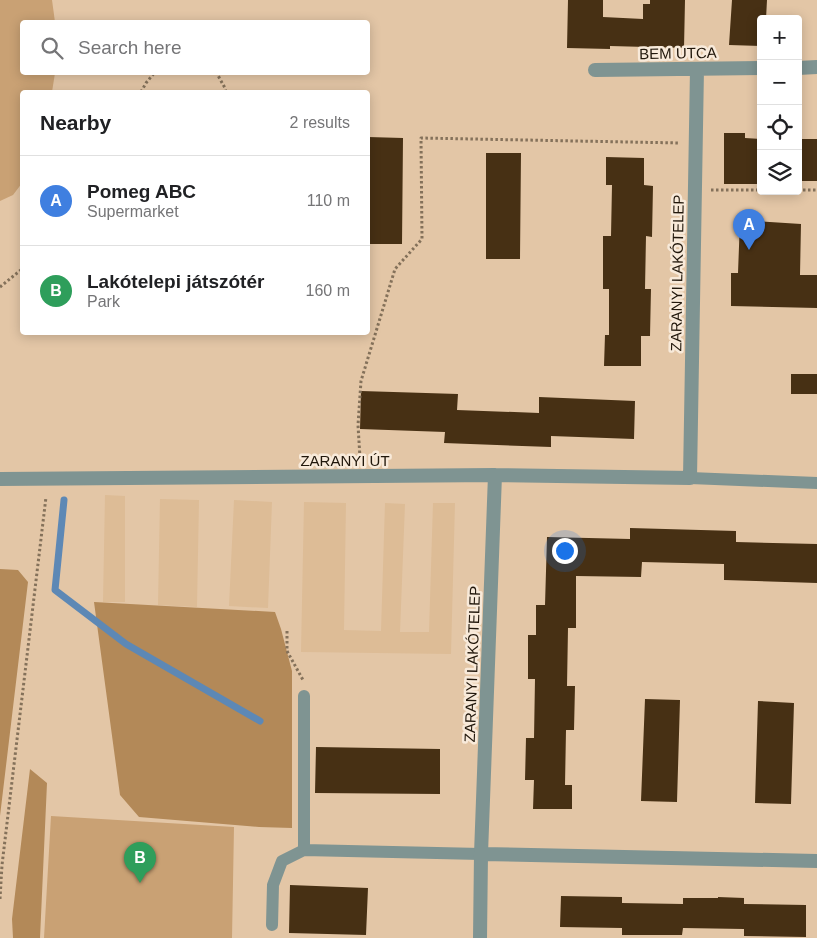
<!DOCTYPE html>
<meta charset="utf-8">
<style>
:root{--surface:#fff;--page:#f2f2f2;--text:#202124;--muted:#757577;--line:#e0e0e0;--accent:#0f766e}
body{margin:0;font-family:Arial,sans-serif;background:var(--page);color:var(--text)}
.controls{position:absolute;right:15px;top:15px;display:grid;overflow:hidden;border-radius:5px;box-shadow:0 2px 12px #0003}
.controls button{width:45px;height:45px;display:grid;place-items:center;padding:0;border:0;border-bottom:1px solid var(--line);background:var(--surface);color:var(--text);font:25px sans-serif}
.you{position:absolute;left:564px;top:550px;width:18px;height:18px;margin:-12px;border:4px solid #fff;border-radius:50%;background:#1a73e8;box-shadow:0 0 0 8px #1a73e833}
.badge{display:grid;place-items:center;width:32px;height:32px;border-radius:50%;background:var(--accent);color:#fff;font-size:16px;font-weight:700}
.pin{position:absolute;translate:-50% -41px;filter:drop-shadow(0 1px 2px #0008)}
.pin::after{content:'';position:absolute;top:26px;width:18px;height:15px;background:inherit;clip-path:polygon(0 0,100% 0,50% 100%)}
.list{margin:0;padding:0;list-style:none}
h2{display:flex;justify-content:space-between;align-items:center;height:65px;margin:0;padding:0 20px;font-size:21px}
h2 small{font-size:16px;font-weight:400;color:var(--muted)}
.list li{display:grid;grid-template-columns:32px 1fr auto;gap:15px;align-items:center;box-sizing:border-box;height:90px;padding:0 20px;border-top:1px solid var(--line)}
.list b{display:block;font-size:19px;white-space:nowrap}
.list p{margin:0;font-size:16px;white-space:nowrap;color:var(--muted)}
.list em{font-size:16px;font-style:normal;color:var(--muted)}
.icon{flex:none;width:28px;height:28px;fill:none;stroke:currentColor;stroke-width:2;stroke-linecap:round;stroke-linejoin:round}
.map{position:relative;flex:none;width:817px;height:938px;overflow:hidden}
.search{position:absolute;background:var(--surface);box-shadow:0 2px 12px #0003;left:20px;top:20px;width:350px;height:55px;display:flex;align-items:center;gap:12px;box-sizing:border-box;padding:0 18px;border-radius:5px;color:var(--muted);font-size:19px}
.panel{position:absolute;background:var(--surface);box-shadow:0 2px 12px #0003;left:20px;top:90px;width:350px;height:245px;border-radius:5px}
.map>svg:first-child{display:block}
</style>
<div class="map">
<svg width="817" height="938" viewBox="0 0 817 938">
<rect width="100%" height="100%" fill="#e3c6a6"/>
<path fill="#ddbc96" d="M 105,495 L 125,496 L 125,602 L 103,602 Z
M 160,499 L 199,500 L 197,607 L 158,605 Z
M 234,500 L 272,502 L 268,608 L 229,606 Z
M 304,502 L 346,503 L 344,630 L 381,631 L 385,503 L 405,504 L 400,632 L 429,632 L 433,503 L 455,503 L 451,654 L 301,652 Z"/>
<path fill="#c9a174" d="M 0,0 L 52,0 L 55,22 L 22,22 L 22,72 L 55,73 L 52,92 L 22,92 L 22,183 L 13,195 L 0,201 Z
M 51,816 L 234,827 L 232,938 L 44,938 Z"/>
<path fill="#b38958" d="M 0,569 L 18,570 L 28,582 L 0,816 Z
M 94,602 L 275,612 L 281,629 L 292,671 L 292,828 L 259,827 L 139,817 L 120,795 Z
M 30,769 L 47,783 L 40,938 L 13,938 L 12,919 Z"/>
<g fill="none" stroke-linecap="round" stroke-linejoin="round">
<path stroke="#5d88b5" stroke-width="7" d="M 64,500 L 55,590 L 126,644 L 260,721"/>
</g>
<path fill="#473014" d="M 568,0 L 603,0 L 603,17 L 643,19 L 643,4 L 650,4 L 650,0 L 685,0 L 684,48 L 610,46 L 610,49 L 567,48 Z
M 732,0 L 767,0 L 766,19 L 761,19 L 761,46 L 729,45 Z
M 724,133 L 745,133 L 745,138 L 761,139 L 761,184 L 724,184 Z
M 368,137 L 403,138 L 402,244 L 368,244 Z
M 798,139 L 817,139 L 817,181 L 798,181 Z
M 486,153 L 521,153 L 520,259 L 486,259 Z
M 606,157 L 644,158 L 644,185 L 653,186 L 652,237 L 646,236 L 645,289 L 651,289 L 650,336 L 641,336 L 641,366 L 604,366 L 605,335 L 609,335 L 609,289 L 603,289 L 603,236 L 611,236 L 612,185 L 606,185 Z
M 740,220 L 801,224 L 800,275 L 817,275 L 817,308 L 731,306 L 731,273 L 738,273 Z
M 791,374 L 817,374 L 817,394 L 791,394 Z
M 361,391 L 458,394 L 457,410 L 539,413 L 539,397 L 635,401 L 634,439 L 551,436 L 551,447 L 444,443 L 445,432 L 360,429 Z
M 630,528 L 736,531 L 736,542 L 817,544 L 817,583 L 724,580 L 724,564 L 642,562 L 641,577 L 576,576 L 576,628 L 568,628 L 567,686 L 575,686 L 574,730 L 566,730 L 565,785 L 572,785 L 572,809 L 533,809 L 534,780 L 525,780 L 526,738 L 534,738 L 535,679 L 528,679 L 528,635 L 536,635 L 536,605 L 545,605 L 547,537 L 630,539 Z
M 645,699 L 680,700 L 677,802 L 641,801 Z
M 758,701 L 794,703 L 791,804 L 755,803 Z
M 316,747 L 440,749 L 440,794 L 315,793 Z
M 290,885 L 368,888 L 366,935 L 289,933 Z
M 561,896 L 622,897 L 622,903 L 683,904 L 683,898 L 718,898 L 718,897 L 744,898 L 744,904 L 806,905 L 806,937 L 744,936 L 744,929 L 683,928 L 682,935 L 622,935 L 622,928 L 560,927 Z"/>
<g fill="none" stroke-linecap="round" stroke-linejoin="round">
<path stroke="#84715a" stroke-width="3" stroke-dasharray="2.5 2.5" stroke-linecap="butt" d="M 216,72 L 225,88 L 226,92
M 141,92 L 146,83 L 155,72
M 711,190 L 761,190
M 798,190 L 817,190
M 0,287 L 22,269
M 360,458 L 358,425 L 361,381 L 395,269 L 422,239 L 421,138 L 680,143
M 287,631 L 287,651 L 303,680
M 0,899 L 2,865 L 46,497"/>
<path stroke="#7f9492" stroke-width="12" d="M 690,478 L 817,483
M 304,696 L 304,850
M 272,925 L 273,885 L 282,861 L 304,850 L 481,854"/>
<path stroke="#7f9492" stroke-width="14" d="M 798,68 L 817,67
M 595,70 L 761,68
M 0,479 L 495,475 L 690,478 L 697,69
M 481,854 L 817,861
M 480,938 L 481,854 L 495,475"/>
</g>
<g text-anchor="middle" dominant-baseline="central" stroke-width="5" stroke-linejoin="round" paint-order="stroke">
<g font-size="15" fill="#21170b" stroke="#f8eada">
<text transform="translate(678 53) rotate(-1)">BEM UTCA</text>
<text transform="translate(677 273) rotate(-89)">ZARANYI LAKÓTELEP</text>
<text x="345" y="460">ZARANYI ÚT</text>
<text transform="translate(472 664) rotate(-88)">ZARANYI LAKÓTELEP</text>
</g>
</g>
</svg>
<div class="controls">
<button>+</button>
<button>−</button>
<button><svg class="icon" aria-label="locate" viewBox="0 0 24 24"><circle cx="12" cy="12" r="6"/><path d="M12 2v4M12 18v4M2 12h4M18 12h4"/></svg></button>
<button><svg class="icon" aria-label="layers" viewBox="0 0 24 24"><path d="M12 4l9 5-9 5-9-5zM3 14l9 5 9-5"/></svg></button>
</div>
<div class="you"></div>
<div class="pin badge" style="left:749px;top:250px;background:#3f7fe0">A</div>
<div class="pin badge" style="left:140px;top:883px;background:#2e9e5b">B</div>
<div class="search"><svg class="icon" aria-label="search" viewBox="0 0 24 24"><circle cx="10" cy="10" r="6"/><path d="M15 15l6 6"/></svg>Search here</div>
<section class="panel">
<h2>Nearby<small>2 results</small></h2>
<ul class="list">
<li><span class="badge" style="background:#3f7fe0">A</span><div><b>Pomeg ABC</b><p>Supermarket</p></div><em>110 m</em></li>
<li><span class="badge" style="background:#2e9e5b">B</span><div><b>Lakótelepi játszótér</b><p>Park</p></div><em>160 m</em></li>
</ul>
</section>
</div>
